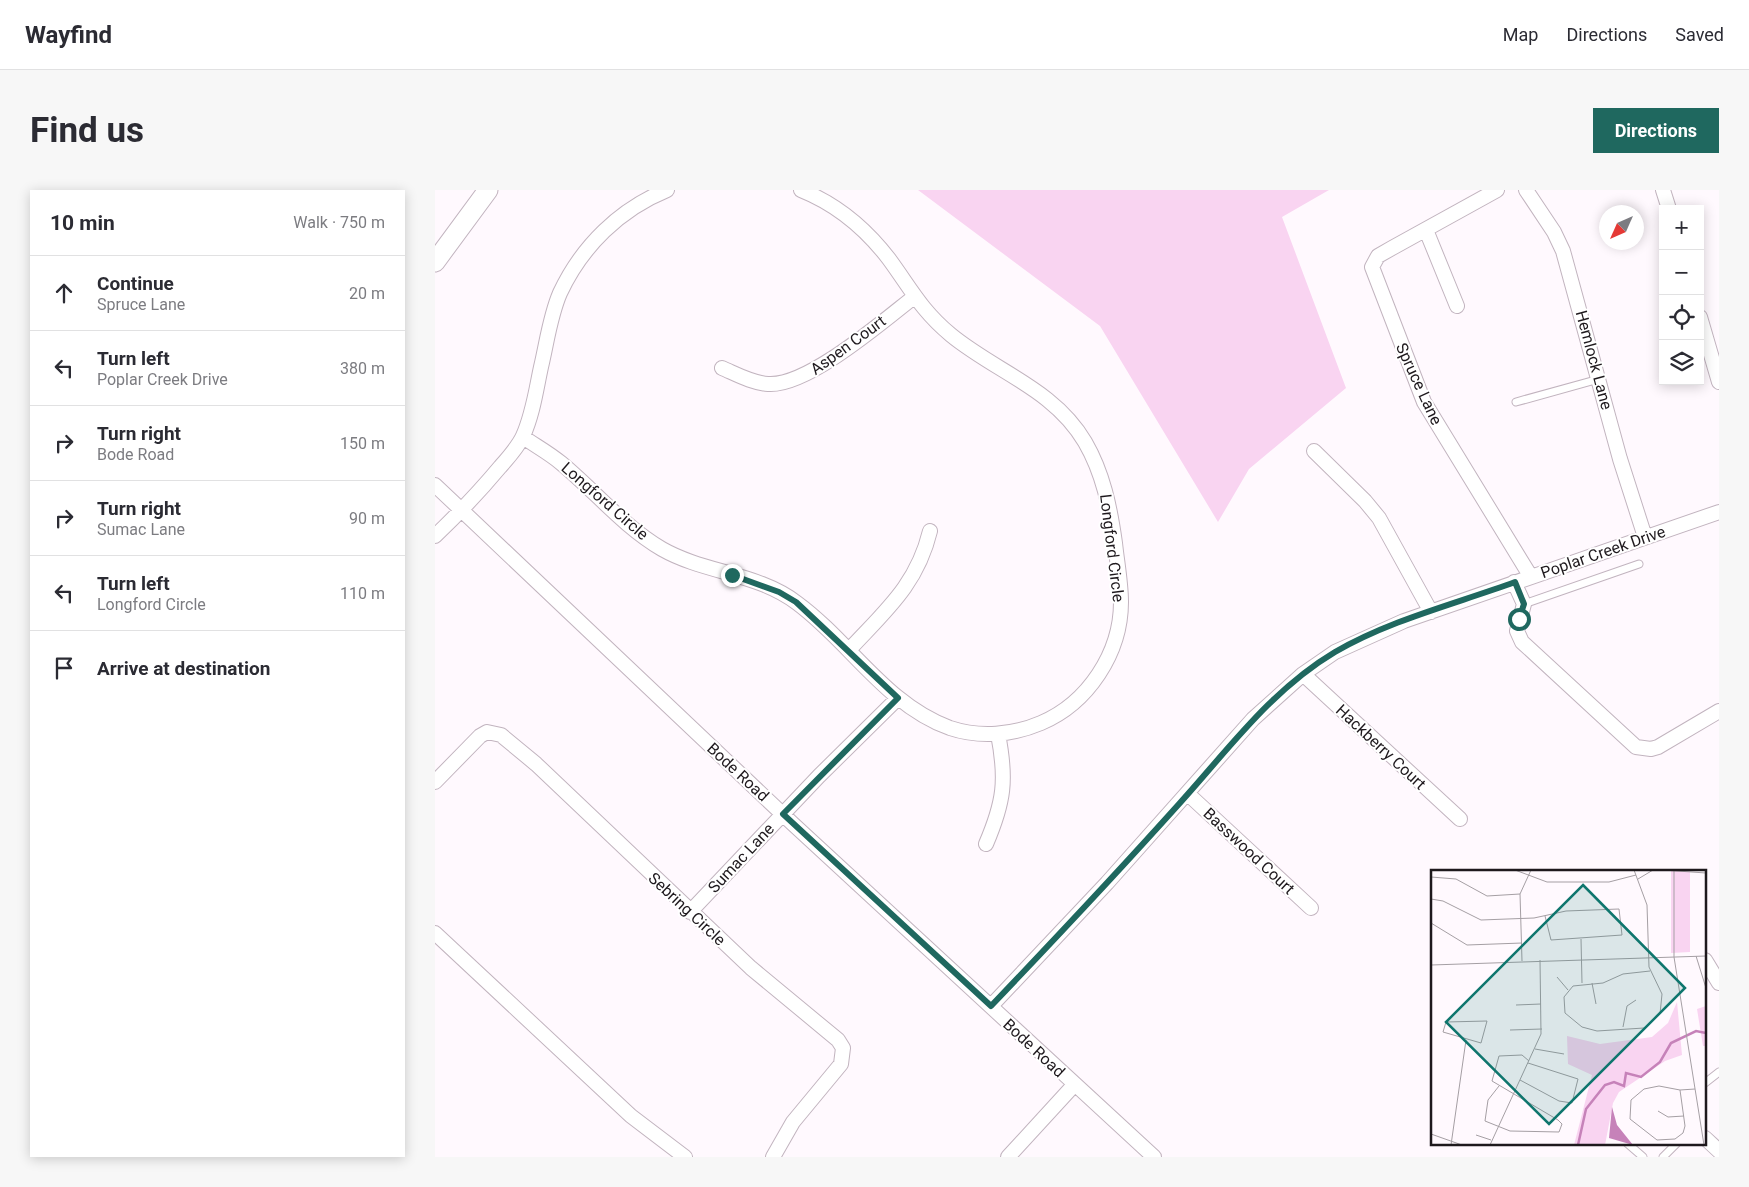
<!DOCTYPE html>
<meta charset="utf-8">
<style>
:root{--surface:#fff;--page:#f7f7f7;--text:#2b2b33;--muted:#7c7c81;--line:#e1e1e2;--accent:#1f685f}
body{margin:0;font-family:Roboto,sans-serif;background:var(--page);color:var(--text)}
.controls{position:absolute;right:15px;top:15px;display:grid;overflow:hidden;border-radius:0px;box-shadow:0 2px 12px #0003}
.controls button{width:45px;height:45px;display:grid;place-items:center;padding:0;border:0;border-bottom:1px solid var(--line);background:var(--surface);color:var(--text);font:25px sans-serif}
.compass{position:absolute;left:1164px;top:15px;width:45px;height:45px;border-radius:50%;background:var(--surface);box-shadow:0 2px 12px #0003;rotate:225deg}
.stop{position:absolute;width:15px;height:15px;margin:-11px;border:4px solid #1f685f;border-radius:50%;background:#fff}
.stop.end{background:#1f685f;border-color:#fff;box-shadow:0 1px 5px #0008}
.list{margin:0;padding:0;list-style:none}
h2{display:flex;justify-content:space-between;align-items:center;height:65px;margin:0;padding:0 20px;font-size:21px}
h2 small{font-size:16px;font-weight:400;color:var(--muted)}
.list li{display:grid;grid-template-columns:32px 1fr auto;gap:15px;align-items:center;box-sizing:border-box;height:75px;padding:0 20px;border-top:1px solid var(--line)}
.list b{display:block;font-size:19px;white-space:nowrap}
.list p{margin:0;font-size:16px;white-space:nowrap;color:var(--muted)}
.list em{font-size:16px;font-style:normal;color:var(--muted)}
.icon{flex:none;width:28px;height:28px;fill:none;stroke:currentColor;stroke-width:2;stroke-linecap:round;stroke-linejoin:round}
.map{position:relative;flex:none;width:1284px;height:967px;overflow:hidden;border-radius:0px}
header{display:flex;align-items:center;gap:30px;box-sizing:border-box;height:70px;padding:0 25px;background:var(--surface);border-bottom:1px solid var(--line)}
header strong{font-size:24px}
nav{display:flex;gap:28px;margin-inline-start:auto;font-size:18px}
.intro{display:flex;align-items:center;justify-content:space-between;box-sizing:border-box;height:120px;padding:0 30px}
h1{margin:0;font-size:35px}
.button{padding:12px 22px;border-radius:0px;background:var(--accent);color:#fff;font-size:18px;font-weight:700}
main{display:flex;gap:30px;padding:0 30px}
aside{flex:1;background:var(--surface);border-radius:0px;box-shadow:0 2px 12px #0003}
.map>svg:first-child{display:block}
</style>
<header>
<strong>Wayfind</strong>
<nav><a>Map</a><a>Directions</a><a>Saved</a></nav>
</header>
<div class="intro"><h1>Find us</h1><a class="button">Directions</a></div>
<main>
<aside>
<h2>10 min<small>Walk · 750 m</small></h2>
<ul class="list">
<li><svg class="icon" aria-label="ahead" viewBox="0 0 24 24"><path d="M12 20V5M6 11l6-6 6 6"/></svg><div><b>Continue</b><p>Spruce Lane</p></div><em>20 m</em></li>
<li><svg class="icon" aria-label="left" viewBox="0 0 24 24"><path d="M17 20v-9H6M10 6l-5 5 5 5"/></svg><div><b>Turn left</b><p>Poplar Creek Drive</p></div><em>380 m</em></li>
<li><svg class="icon" aria-label="right" viewBox="0 0 24 24"><path d="M7 20v-9h11M14 6l5 5-5 5"/></svg><div><b>Turn right</b><p>Bode Road</p></div><em>150 m</em></li>
<li><svg class="icon" aria-label="right" viewBox="0 0 24 24"><path d="M7 20v-9h11M14 6l5 5-5 5"/></svg><div><b>Turn right</b><p>Sumac Lane</p></div><em>90 m</em></li>
<li><svg class="icon" aria-label="left" viewBox="0 0 24 24"><path d="M17 20v-9H6M10 6l-5 5 5 5"/></svg><div><b>Turn left</b><p>Longford Circle</p></div><em>110 m</em></li>
<li><svg class="icon" aria-label="arrive" viewBox="0 0 24 24"><path d="M6 21V4h12l-3 4 3 4H6"/></svg><div><b>Arrive at destination</b></div></li>
</ul>
</aside>
<div class="map">
<svg width="1284" height="967" viewBox="0 0 1284 967">
<rect width="100%" height="100%" fill="#fff9fe"/>
<path fill="#f9d4f1" d="M 483,0 L 894,0 L 847,27 L 911,198 L 814,279 L 783,332 L 665,136 Z"/>
<g fill="none" stroke-linecap="round" stroke-linejoin="round">
<g stroke="#c2b4bf" stroke-width="9">
<path id="lane" d="M 1081,212 L 1164,189
M 1089,414 L 1204,374
M 1270,893 L 1284,882
M 1192,953 L 1208,967
M 1228,967 L 1242,953"/>
</g>
<g stroke="#c2b4bf" stroke-width="16">
<path id="street" d="M 1062,0 L 957,58 L 943,66 L 937,77 L 989,212 L 1096,387
M 1091,0 L 1119,42 L 1128,61 L 1185,269 L 1210,347
M 1228,0 L 1234,19
M 991,40 L 1022,116
M 1265,127 L 1284,192
M 287,178 C 301,184 317,193 333,194 C 372,197 447,132 479,107
M 88,247 C 101,256 114,263 126,273 C 161,302 188,336 227,359 C 269,383 323,383 362,413 C 415,452 451,515 515,538 C 545,548 578,545 606,533 C 653,513 686,463 686,412 C 686,393 682,372 680,353 C 675,317 668,283 650,252 C 619,199 561,182 516,145 C 486,120 476,99 454,69 C 431,39 401,14 366,0
M 879,261 L 930,311 L 944,328 L 996,422
M 0,295 L 358,634 L 719,967
M 0,346 C 23,324 45,301 65,277 C 73,268 83,257 88,246 C 98,224 101,200 106,177 C 112,152 115,126 125,103 C 147,56 185,19 232,0
M 1079,392 L 1089,414 L 1082,441 L 1087,452 L 1201,557 L 1216,559 L 1223,557 L 1284,521
M 414,460 C 450,421 482,395 495,341
M 868,484 L 1025,629
M 0,592 L 45,546 L 52,542 L 66,545 L 101,574 L 316,778 L 403,850 L 408,858 L 406,874 L 358,932 L 338,967
M 753,604 L 876,718
M 551,654 C 569,612 572,590 563,544
M 255,722 L 384,586 L 463,508
M 0,743 L 196,926 L 250,967
M 1270,770 L 1284,793
M 556,816 L 672,693 L 818,529 L 868,484 L 900,462 L 969,431 L 1284,322
M 1270,948 L 1284,961
M 573,967 L 639,895"/>
</g>
<g stroke="#c2b4bf" stroke-width="21">
<path id="secondary" d="M 0,72 L 53,0"/>
</g>
<use href="#lane" stroke="#fff" stroke-width="7"/>
<use href="#street" stroke="#fff" stroke-width="14"/>
<use href="#secondary" stroke="#fff" stroke-width="19"/>
</g>
<g fill="none" stroke-linecap="round" stroke-linejoin="round">
<path stroke="#1f685f" stroke-width="6" d="M 297,385 L 344,402 L 361,412 L 463,508 L 348,624 L 556,816 C 619,750 682,683 744,614 C 793,560 836,500 900,462 C 955,430 1020,414 1080,392 L 1089,414 L 1084,429"/>
</g>
<g text-anchor="middle" dominant-baseline="central" stroke-width="4" stroke-linejoin="round" paint-order="stroke">
<g font-size="16" fill="#1e191d" stroke="#fff">
<text transform="translate(413 155) rotate(-36)">Aspen Court</text>
<text transform="translate(1159 170) rotate(75)">Hemlock Lane</text>
<text transform="translate(984 194) rotate(65)">Spruce Lane</text>
<text transform="translate(170 311) rotate(41)">Longford Circle</text>
<text transform="translate(677 358) rotate(83)">Longford Circle</text>
<text transform="translate(1168 362) rotate(-19)">Poplar Creek Drive</text>
<text transform="translate(946 557) rotate(43)">Hackberry Court</text>
<text transform="translate(303 582) rotate(43)">Bode Road</text>
<text transform="translate(814 661) rotate(43)">Basswood Court</text>
<text transform="translate(306 668) rotate(-47)">Sumac Lane</text>
<text transform="translate(252 719) rotate(43)">Sebring Circle</text>
<text transform="translate(599 858) rotate(43)">Bode Road</text>
</g>
</g>
<g transform="translate(996 680)">
<rect width="275" height="275" fill="#fff9fe"/>
<path d="M 240,0 L 259,0 L 259,82 L 240,83 ZM 246,132 L 251,185 L 234,191 L 188,222 L 182,233 L 174,275 L 143,275 L 161,205 L 137,194 L 136,166 L 169,174 L 221,167 L 237,153 ZM 275,136 L 275,176 L 272,176 L 266,139 Z" fill="#f9d4f1"/>
<path d="M 181,237 L 186,255 L 202,275 L 178,268 Z" fill="#c682b9"/>
<path fill="none" stroke="#c682b9" stroke-width="2.5" d="M 147,275 L 155,239 L 174,215 L 183,212 L 193,216 L 195,203 L 210,207 L 229,192 L 240,173 L 265,161 L 275,163"/>
<path fill="none" stroke="#a59fa4" stroke-width="1" d="M 84,0 L 116,12 L 178,12 L 205,5M 203,0 L 216,35 L 218,97 L 231,124 L 229,144 L 213,158 L 166,161 L 151,157 L 134,143 L 133,127 L 142,116 L 172,113 L 192,104 L 219,101M 232,0 L 275,3M 243,0 L 243,87 L 273,275M 275,3 L 275,41M 0,7 L 25,9 L 56,26 L 89,24M 207,9 L 222,0M 0,29 L 12,31 L 50,50 L 103,48 L 135,41 L 188,39 L 191,65 L 120,70 L 114,46M 0,53 L 36,75 L 91,73M 150,69 L 151,113M 265,86 L 275,118M 91,91 L 89,24 L 100,0M 0,95 L 275,86M 126,107 L 137,120M 161,113 L 165,134M 85,135 L 110,134M 56,151 L 50,173 L 12,162 L 15,152 ZM 192,157 L 196,136 L 205,130M 79,160 L 111,159M 104,179 L 133,184M 89,210 L 128,231 L 141,233 L 147,209 L 97,193M 68,216 L 57,230 L 54,251 L 79,261 L 128,262 L 131,254 L 127,250 L 61,211 L 68,186 L 91,185 L 98,191M 228,216 L 249,220 L 254,256 L 252,263 L 244,269 L 226,270 L 199,249 L 200,230 L 213,219 ZM 249,220 L 264,219M 227,241 L 237,247 L 253,246M 0,264 L 31,275M 45,265 L 60,270M 20,275 L 35,170M 59,275 L 110,164 L 109,90"/>
<path fill="#0f766e" fill-opacity="0.15" stroke="#0f766e" stroke-width="2.5" d="M 152,15 L 254,118 L 118,254 L 15,152 Z"/>
<rect width="275" height="275" fill="none" stroke="#1e191d" stroke-width="2.5"/>
</g>
</svg>
<div class="controls">
<button>+</button>
<button>−</button>
<button><svg class="icon" aria-label="locate" viewBox="0 0 24 24"><circle cx="12" cy="12" r="6"/><path d="M12 2v4M12 18v4M2 12h4M18 12h4"/></svg></button>
<button><svg class="icon" aria-label="layers" viewBox="0 0 24 24"><path d="M12 4l9 5-9 5-9-5zM3 14l9 5 9-5"/></svg></button>
</div>
<svg class="compass" viewBox="-18 -18 36 36"><path d="M0-13l5 13h-10z" fill="#e53935"/><path d="M0 13l5-13h-10z" fill="#7c7c81"/></svg>
<div class="stop" style="left:1084px;top:429px"></div>
<div class="stop end" style="left:297px;top:385px"></div>
</div>
</main>
